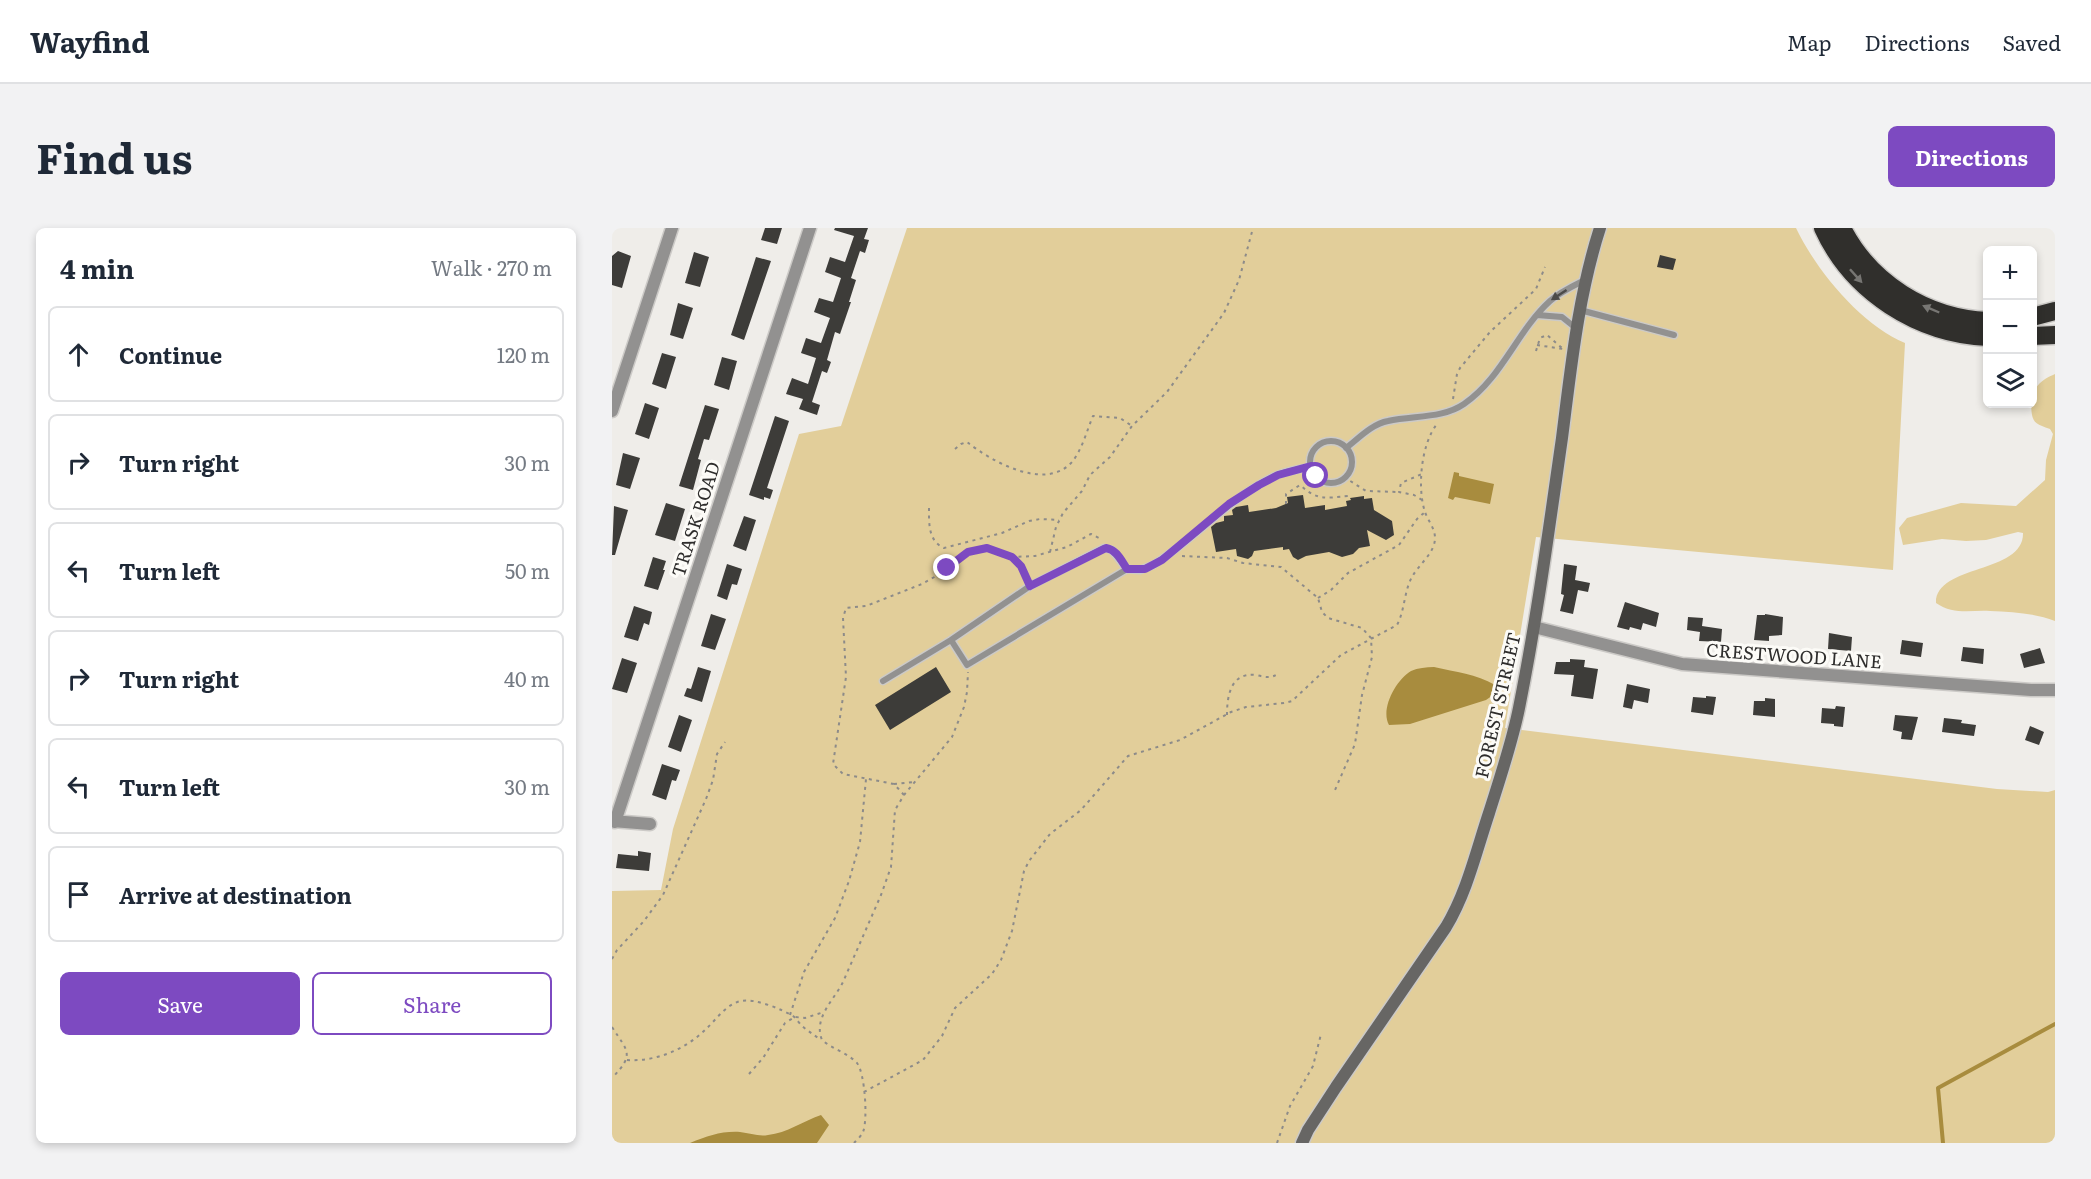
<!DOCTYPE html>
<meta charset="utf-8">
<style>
:root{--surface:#fff;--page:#f2f2f3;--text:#1f2937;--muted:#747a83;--line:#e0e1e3;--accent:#7d4ac1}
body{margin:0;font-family:Literata,serif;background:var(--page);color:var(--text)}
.controls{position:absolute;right:18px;top:18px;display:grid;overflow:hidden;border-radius:9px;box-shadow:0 3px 9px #0003}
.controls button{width:54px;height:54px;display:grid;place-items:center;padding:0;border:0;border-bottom:2px solid var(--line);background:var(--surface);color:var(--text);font:30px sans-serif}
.stop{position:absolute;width:18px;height:18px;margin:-14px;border:4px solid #7d4ac1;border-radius:50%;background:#fff}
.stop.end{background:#7d4ac1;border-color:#fff;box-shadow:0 2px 6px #0008}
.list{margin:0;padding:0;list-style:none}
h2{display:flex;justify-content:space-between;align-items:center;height:78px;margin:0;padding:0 24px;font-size:26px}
h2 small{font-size:20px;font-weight:400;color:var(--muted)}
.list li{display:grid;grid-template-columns:39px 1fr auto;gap:18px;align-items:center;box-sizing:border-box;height:96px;margin:0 12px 12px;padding:0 12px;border:2px solid var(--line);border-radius:9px}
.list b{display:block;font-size:22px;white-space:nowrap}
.list em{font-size:20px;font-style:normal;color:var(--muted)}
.actions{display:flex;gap:12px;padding:18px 24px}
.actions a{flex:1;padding:14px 0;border:2px solid var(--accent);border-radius:9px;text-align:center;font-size:21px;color:var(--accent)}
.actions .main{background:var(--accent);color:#fff}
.icon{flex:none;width:33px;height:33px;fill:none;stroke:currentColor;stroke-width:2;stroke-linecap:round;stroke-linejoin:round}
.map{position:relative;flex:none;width:1443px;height:915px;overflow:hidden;border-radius:9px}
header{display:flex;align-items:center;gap:36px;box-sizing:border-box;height:84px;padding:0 30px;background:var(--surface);border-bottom:2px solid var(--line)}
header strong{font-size:28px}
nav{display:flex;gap:33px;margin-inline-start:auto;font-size:21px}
.intro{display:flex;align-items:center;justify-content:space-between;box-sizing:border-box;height:144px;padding:0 36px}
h1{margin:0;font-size:42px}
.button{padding:15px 27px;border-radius:9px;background:var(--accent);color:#fff;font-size:21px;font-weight:700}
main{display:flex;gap:36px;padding:0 36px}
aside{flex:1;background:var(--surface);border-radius:9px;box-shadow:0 3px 9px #0003}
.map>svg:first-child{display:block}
</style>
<header>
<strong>Wayfind</strong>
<nav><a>Map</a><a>Directions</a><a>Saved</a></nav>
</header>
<div class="intro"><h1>Find us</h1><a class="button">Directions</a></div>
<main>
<aside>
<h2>4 min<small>Walk · 270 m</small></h2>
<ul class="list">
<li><svg class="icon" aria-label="ahead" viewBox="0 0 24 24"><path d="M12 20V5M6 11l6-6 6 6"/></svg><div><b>Continue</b></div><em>120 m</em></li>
<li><svg class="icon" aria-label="right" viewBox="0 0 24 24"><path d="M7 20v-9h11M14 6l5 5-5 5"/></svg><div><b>Turn right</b></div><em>30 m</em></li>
<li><svg class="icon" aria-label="left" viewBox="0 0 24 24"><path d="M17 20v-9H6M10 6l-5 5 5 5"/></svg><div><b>Turn left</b></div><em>50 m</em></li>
<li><svg class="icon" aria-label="right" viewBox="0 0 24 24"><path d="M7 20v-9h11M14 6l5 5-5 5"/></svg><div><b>Turn right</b></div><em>40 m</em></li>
<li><svg class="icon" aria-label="left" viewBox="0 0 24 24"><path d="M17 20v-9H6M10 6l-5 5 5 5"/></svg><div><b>Turn left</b></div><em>30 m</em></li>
<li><svg class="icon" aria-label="arrive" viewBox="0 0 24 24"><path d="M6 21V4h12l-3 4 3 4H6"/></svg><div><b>Arrive at destination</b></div></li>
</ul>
<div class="actions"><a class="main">Save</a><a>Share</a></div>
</aside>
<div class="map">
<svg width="1443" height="915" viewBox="0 0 1443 915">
<rect width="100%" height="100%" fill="#efede9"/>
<path fill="#e2ce9a" d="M 295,0 L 1184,0 C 1204,42 1249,97 1293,115 L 1281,342 L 924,309 L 893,500 L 1385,561 L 1436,564 L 1443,562 L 1443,915 L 0,915 L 0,663 L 49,662 L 61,601 L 187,206 L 229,198 Z
M 1443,146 L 1443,393 C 1422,385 1401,384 1378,383 C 1358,382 1341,387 1324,375 C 1323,336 1412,346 1411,305 L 1406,304 L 1374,312 L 1354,313 L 1330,311 L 1291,317 L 1287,300 L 1295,290 L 1349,275 L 1404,278 L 1433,252 L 1434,232 L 1441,206 L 1438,201 C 1421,195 1420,194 1419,176 L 1420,176 C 1420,159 1429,152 1443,146 Z"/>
<path fill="#a88c3e" d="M 842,244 L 847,245 L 847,248 L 882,256 L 878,276 L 843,269 L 841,272 L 836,270 Z
M 822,439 C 844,444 864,446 883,457 C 885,464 880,468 874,472 L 798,496 L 777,497 C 768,481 784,452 799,443 C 806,440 814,439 822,439 Z
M 209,887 L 217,897 L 205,915 L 78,915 C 96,908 109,903 128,904 C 138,905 147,909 156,907 C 175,905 191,893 209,887 Z"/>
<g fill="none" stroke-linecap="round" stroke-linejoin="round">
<path stroke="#a88c3e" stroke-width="4" d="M 1331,915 L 1326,860 L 1443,796"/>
</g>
<path fill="#3d3c39" d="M 153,0 L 170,0 L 165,16 L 149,12 Z
M 223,0 L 256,0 L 252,11 L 257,12 L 253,25 L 248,23 L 239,50 L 244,52 L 237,74 L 239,74 L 228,106 L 223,104 L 215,132 L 219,134 L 215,145 L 210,143 L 200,174 L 208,177 L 205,187 L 187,181 L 191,171 L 174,166 L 180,150 L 196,156 L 204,130 L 189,125 L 194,110 L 209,115 L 218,90 L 202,84 L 207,70 L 221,74 L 229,50 L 213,44 L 218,29 L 233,34 L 242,8 L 222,2 Z
M 6,23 L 19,28 L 10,60 L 0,57 L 0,28 Z
M 82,24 L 97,29 L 88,59 L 73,55 Z
M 1048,27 L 1064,31 L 1061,42 L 1045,39 Z
M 144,29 L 159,33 L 132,112 L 119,107 Z
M 66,75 L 81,80 L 71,111 L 58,107 Z
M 50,125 L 64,129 L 54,161 L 40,156 Z
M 110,129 L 125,133 L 117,162 L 102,157 Z
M 33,175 L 47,180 L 37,211 L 23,206 Z
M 93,177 L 107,181 L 97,212 L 92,211 L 86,231 L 89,232 L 81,262 L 67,258 Z
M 163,188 L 177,193 L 155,260 L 161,262 L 158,271 L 152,269 L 152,272 L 137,267 Z
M 11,225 L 28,230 L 18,261 L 4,257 Z
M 691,267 L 693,280 L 713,277 L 713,282 L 735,278 L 734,273 L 739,272 L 738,270 L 752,268 L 752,271 L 760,270 L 762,282 L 780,293 L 782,307 L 774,312 L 755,302 L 758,318 L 747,320 L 741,326 L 730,329 L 717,324 L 694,328 L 686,332 L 681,329 L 677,321 L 671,322 L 671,319 L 642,323 L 640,328 L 636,331 L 625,328 L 624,321 L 604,324 L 599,299 L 604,295 L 612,293 L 612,288 L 621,287 L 620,282 L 624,279 L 636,277 L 637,284 L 664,280 L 676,275 L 675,269 Z
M 54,275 L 73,281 L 63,313 L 43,307 Z
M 2,278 L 16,282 L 3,327 L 0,327 Z
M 132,288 L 144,292 L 134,323 L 121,318 Z
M 41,329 L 54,333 L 51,342 L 53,342 L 46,362 L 32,358 Z
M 115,336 L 130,341 L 125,357 L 120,356 L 115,372 L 105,368 Z
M 952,336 L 965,338 L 963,352 L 978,355 L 976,364 L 966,362 L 961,386 L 948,383 L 952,367 L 949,366 Z
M 1013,374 L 1047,385 L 1044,399 L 1031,395 L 1029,402 L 1018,399 L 1017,402 L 1005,399 Z
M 22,378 L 40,384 L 37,397 L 32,395 L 26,413 L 12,409 Z
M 99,386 L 114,391 L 103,422 L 89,418 Z
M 1153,386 L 1171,389 L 1170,407 L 1157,408 L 1157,413 L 1142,412 L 1145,387 L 1153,387 Z
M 1076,389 L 1091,390 L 1090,398 L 1110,401 L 1109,414 L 1087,413 L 1088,404 L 1075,402 Z
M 1217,405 L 1240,409 L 1239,423 L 1216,421 Z
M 1290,412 L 1311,415 L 1309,429 L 1288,426 Z
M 1351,419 L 1372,421 L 1371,436 L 1349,433 Z
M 1428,420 L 1433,435 L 1412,440 L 1408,426 Z
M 10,430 L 25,435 L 15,465 L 0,461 Z
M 958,431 L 973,432 L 972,439 L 986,441 L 981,471 L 959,468 L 962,447 L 942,446 L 944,434 L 958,434 Z
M 86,439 L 99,443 L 90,474 L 72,468 L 75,460 L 79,461 Z
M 324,439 L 339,464 L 278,502 L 263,477 Z
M 1015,456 L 1038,461 L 1036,475 L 1022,472 L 1020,481 L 1011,479 Z
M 1094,468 L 1104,469 L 1101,487 L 1079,484 L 1081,469 L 1094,470 Z
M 1153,470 L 1163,471 L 1163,489 L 1141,487 L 1142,473 L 1153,473 Z
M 1224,478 L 1233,479 L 1231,499 L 1222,498 L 1222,496 L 1209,495 L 1210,480 L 1223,481 Z
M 67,487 L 80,492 L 69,524 L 56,519 Z
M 1283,487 L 1306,489 L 1300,512 L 1289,511 L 1290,504 L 1281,502 Z
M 1332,490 L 1350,492 L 1349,495 L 1364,497 L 1362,508 L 1330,504 Z
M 1418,498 L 1432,504 L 1427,517 L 1413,512 Z
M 50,536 L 68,542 L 64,553 L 60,552 L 54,572 L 40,567 Z
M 26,623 L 39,625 L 37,643 L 4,640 L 6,626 L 26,628 Z"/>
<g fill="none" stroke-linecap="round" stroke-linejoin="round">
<g stroke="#cccac7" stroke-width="9">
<path id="lane" d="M 968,82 L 1062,107
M 925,87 L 950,89 L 965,101
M698 234a21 21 0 1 1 42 0a21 21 0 1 1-42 0Z
M 734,220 C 747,210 760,196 776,193 C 802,187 830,191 852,176 C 890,150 905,103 938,73 C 948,64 961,58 973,52
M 339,412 L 418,358 L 492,320 L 500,322 L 515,341
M 271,453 L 339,412 L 355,437 L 515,341 L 528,342 L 541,337 C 584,310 617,270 663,248 C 674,243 687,241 699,239"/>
</g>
<g stroke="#cccac7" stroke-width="15">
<path id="street" d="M 0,183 L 60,0
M 922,399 L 1070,436 L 1419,462 L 1443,462
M 0,593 L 38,596
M 3,594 L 198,0"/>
</g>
<g stroke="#cccac7" stroke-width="15">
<path id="secondary" d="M 690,915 L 696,902 L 724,859 L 834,699 C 855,664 864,624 877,585 C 888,550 900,515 907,480 C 925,391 937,300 950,210 C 959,140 966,68 988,0"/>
</g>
<g stroke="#cccac7" stroke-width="21">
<path id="highway" d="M 1211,0 C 1240,64 1306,106 1376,109
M 1230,0 C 1258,55 1314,90 1376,93
M 1420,89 L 1443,83
M 1420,108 L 1443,107"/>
</g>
<path stroke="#8d8b89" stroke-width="2" stroke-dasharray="3 4.5" stroke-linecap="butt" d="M 925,117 L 951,121
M 924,123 L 928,110 L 935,107 L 950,120
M 841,171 L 845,146 L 848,140 L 878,104 L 924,61 L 933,39
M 343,221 L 349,216 L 355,214 C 379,233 433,264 460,234 C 470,222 475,202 481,188 L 508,190 L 520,198
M 732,249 L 754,263 L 787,264
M 810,272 L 802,267 L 787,264 L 789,255 L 810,246
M 674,276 L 674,266 L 688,257 C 706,273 713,270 736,268
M 317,280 C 317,295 316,313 332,320 L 390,305 L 417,293 L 428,291 L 447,292
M 438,324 L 444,299 L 451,285 L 470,263 L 478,247 L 498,229 L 520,198 L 555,164 L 612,85 L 627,52 L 641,0
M 570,328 L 615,330 L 631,335 L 669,339 L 706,370 L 710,384 L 716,390 L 750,400 L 759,410 L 760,429 L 750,467 L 743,516 L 723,562
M 400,329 L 409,338 L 415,351
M 706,370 L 719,362 L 736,345 L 787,317 L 805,291 L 813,284
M 615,487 C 615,467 619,444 644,447 C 653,449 659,451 667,445
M 282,556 L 303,554
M 292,567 L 282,556 L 231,546 L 221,536 L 234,449 L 231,390 L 234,380 L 254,378 L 310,356 L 326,347 L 356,324 L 365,321 L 375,320 L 400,329 L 423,328 L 455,319 L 479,306 L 489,311
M 0,731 L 5,722 L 32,693 L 51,667 L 94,571 L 101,552 L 105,526 L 113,514
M 178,787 L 192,744 L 223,690 L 237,653 L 248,614 L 254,551
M 0,799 C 16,824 23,826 0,850
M 15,832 C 44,834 74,821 94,801 C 105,791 114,776 129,773 C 143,770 169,781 181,788 C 184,790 187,795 190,798 C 196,803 202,807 209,812
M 137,846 L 151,830 L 173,795 L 183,789 L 193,790 L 212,784
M 252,864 L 311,832 L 330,808 L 343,780 L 380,746 L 389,732 L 400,703 L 412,643 L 417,633 L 438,606 L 469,582 L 516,528 L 568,512 L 619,484 L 634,479 L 672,475 L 680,473 L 729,427 L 785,397 C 793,382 792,363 800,349 C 807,336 823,325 823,310 C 823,300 816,293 813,284 C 805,260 809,216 825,196
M 242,915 C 245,912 249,908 251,904 C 256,892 253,845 245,835 C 236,825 220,821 210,812 C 201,790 222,772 231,754 L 269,667 L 279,639 L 283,582 L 292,567 L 340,509 L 352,479 L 355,464 L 356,444
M 665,915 L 678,878 L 701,838 L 709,806"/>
<use href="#lane" stroke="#929190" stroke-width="6"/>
<use href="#street" stroke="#929190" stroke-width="12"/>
<use href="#secondary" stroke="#676664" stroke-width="12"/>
<use href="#highway" stroke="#302f2c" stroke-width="18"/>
</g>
<defs><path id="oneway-solid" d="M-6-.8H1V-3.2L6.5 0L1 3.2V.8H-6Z" transform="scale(1.5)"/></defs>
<g fill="#777673">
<use href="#oneway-solid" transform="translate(1244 48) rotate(48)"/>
<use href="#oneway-solid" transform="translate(1319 81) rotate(-157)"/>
</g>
<use fill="#4c4b4a" href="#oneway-solid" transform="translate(947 67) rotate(147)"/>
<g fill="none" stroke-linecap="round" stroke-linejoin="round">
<path stroke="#7d4ac1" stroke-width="8" d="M 335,340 L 356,324 L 375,320 L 400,329 L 409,338 L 418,358 L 494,320 C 505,322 509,332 515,341 L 533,341 L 550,332 L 617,276 L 647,257 L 666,247 L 699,238 L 704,248"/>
</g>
<g text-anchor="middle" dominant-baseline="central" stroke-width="6" stroke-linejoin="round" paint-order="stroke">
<g font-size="18" fill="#2e2d2c" stroke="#fcfbf7">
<text transform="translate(83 291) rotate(-72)">TRASK ROAD</text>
<text transform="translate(1182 427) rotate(4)">CRESTWOOD LANE</text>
<text transform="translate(885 477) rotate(-77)">FOREST STREET</text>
</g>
</g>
</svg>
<div class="controls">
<button>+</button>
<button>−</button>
<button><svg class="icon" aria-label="layers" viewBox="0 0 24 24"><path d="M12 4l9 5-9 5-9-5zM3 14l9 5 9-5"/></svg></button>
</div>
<div class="stop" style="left:704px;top:248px"></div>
<div class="stop end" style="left:335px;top:340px"></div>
</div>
</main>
